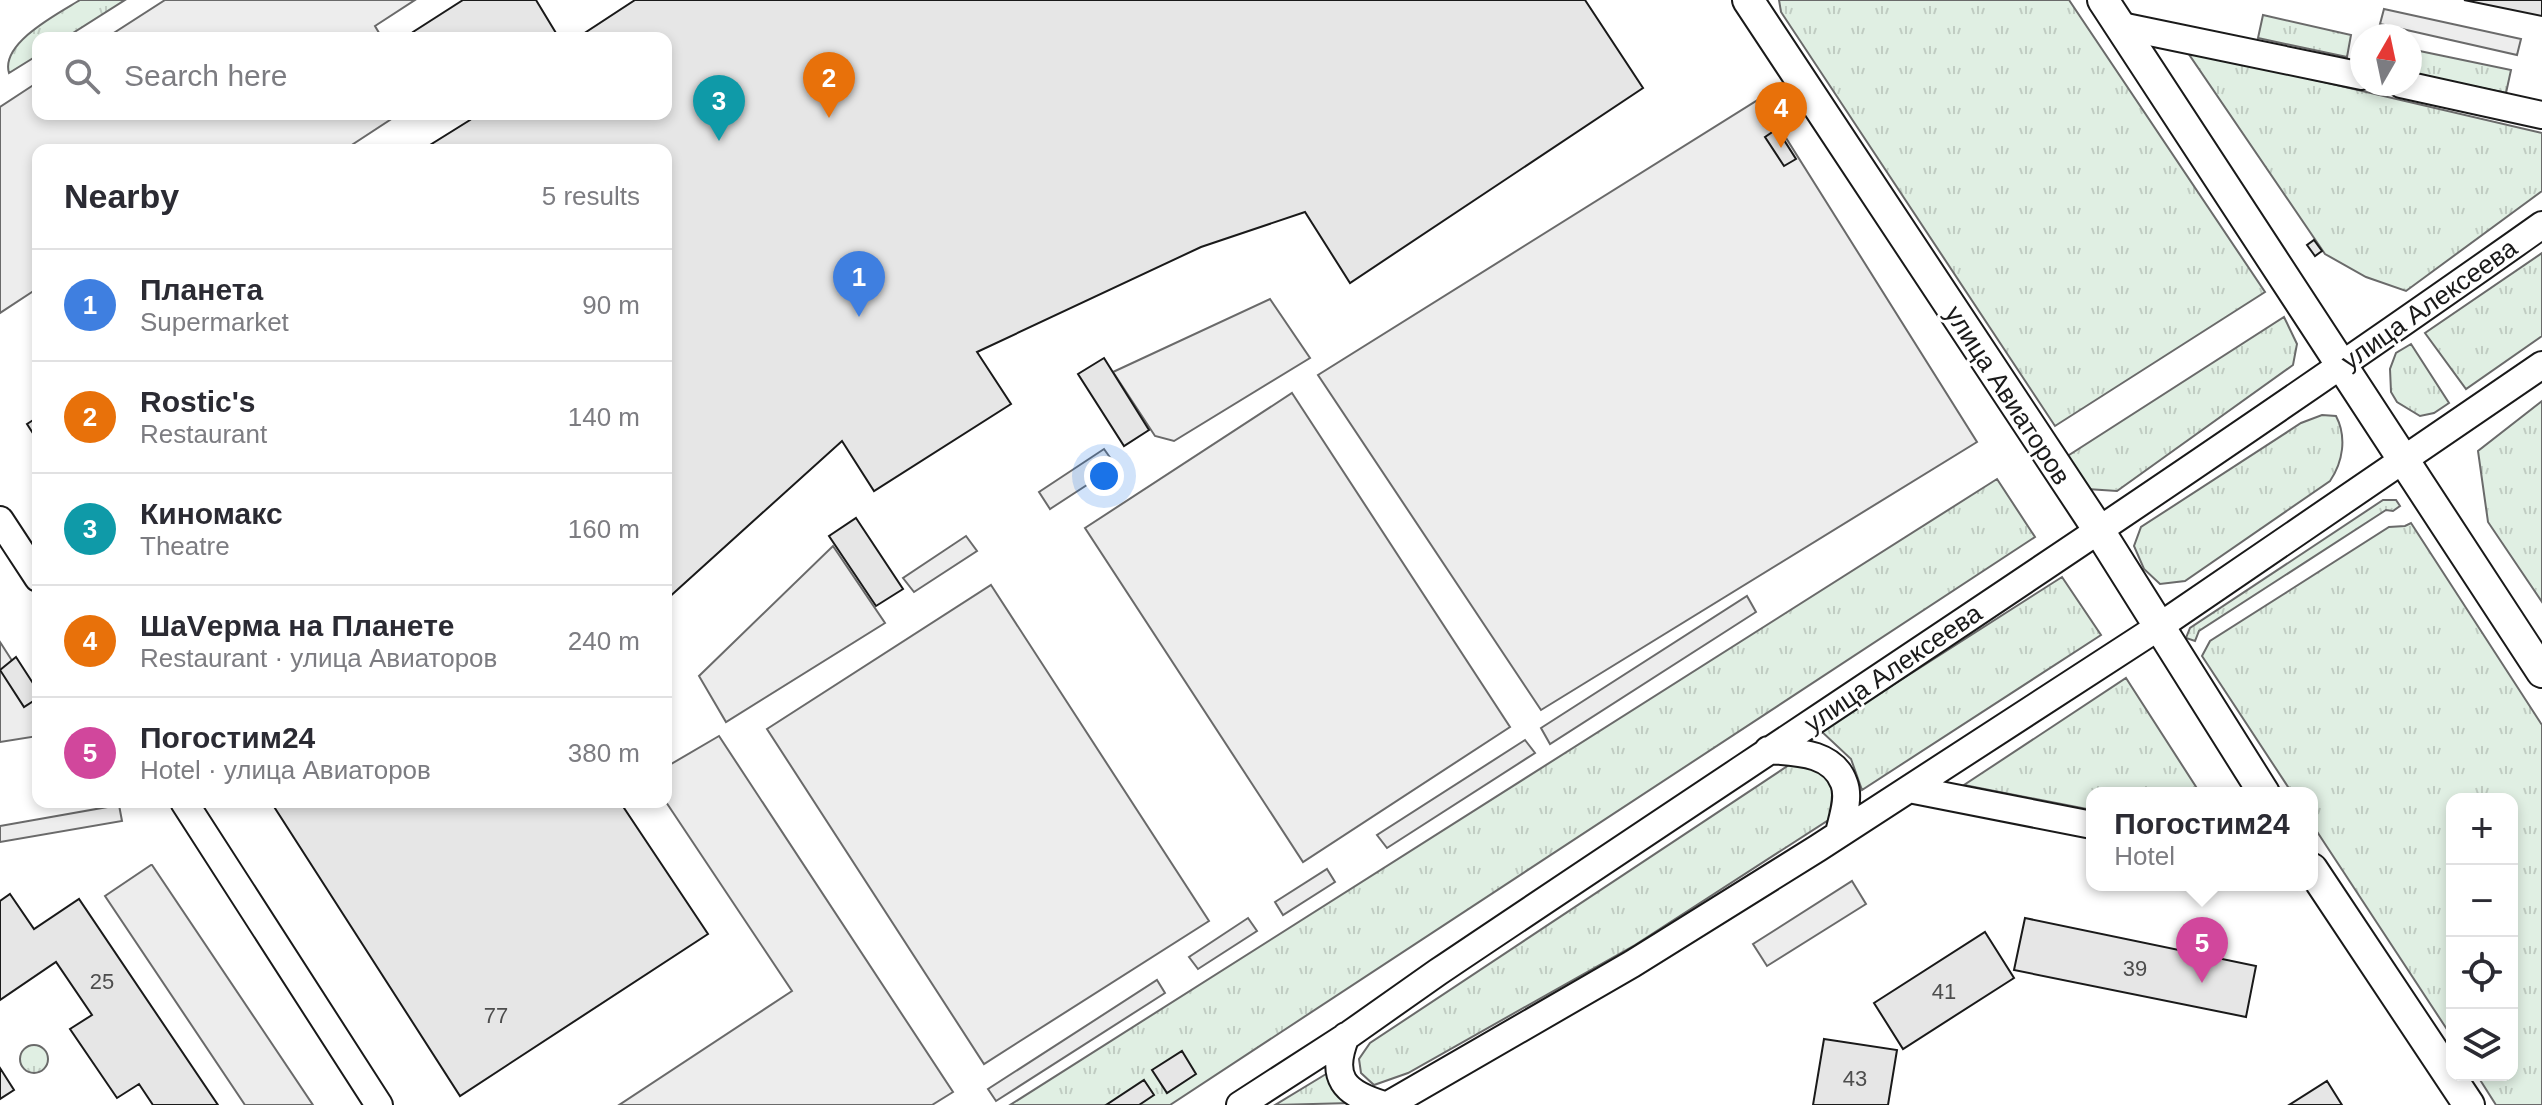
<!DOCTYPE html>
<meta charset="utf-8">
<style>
:root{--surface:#fff;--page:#f7f7f7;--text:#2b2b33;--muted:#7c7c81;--line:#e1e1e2;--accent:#c62828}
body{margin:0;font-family:Arial,sans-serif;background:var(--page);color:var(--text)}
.controls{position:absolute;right:24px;bottom:24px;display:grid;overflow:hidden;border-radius:16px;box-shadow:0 4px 12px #0003}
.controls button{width:72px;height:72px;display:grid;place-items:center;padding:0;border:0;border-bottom:2px solid var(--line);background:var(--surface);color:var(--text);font:40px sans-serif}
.compass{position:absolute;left:2350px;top:24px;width:72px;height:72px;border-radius:50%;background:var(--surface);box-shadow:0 4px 12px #0003;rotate:9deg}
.you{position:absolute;left:1104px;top:476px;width:28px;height:28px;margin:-20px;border:6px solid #fff;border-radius:50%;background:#1a73e8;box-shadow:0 0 0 12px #1a73e833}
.badge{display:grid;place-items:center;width:52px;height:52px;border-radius:50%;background:var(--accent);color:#fff;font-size:26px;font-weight:700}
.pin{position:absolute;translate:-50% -66px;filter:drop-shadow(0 2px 4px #0008)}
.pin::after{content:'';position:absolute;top:42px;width:28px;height:24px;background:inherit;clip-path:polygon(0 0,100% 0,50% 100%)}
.popup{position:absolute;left:2086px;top:787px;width:232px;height:104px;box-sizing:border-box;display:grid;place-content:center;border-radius:16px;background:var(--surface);filter:drop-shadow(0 2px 6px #0005);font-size:26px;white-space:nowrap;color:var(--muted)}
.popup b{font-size:30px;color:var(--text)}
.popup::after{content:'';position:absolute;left:50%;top:100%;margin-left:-16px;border:16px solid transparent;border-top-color:var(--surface)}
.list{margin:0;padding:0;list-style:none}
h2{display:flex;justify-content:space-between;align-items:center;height:104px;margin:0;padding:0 32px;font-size:34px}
h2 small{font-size:26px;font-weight:400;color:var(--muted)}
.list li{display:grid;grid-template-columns:52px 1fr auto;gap:24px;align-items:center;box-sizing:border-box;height:112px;padding:0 32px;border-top:2px solid var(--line)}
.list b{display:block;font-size:30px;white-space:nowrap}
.list p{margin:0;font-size:26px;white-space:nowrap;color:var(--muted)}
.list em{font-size:26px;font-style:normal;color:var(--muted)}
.icon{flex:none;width:44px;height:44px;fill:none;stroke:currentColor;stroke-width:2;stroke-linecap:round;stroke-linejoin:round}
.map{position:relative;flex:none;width:2542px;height:1105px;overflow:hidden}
.search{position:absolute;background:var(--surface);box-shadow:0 4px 12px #0003;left:32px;top:32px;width:640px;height:88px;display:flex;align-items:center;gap:20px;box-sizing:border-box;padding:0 28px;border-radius:16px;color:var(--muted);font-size:30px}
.panel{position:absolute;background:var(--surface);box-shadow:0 4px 12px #0003;left:32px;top:144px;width:640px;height:664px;border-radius:16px}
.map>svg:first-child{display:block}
</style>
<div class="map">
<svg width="2542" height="1105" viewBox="0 0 2542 1105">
<defs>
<pattern id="grass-tufts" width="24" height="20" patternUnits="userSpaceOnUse" patternTransform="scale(2)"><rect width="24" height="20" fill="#e0efe3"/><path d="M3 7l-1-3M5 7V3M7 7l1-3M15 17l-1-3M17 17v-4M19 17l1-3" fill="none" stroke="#c0ccc2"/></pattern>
</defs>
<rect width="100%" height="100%" fill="#fff"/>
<path fill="url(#grass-tufts)" stroke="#6a6a6a" stroke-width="2" d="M 80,0 L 125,0 L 65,38 L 38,38 L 38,55 L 9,73 C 0,43 59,13 80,0 Z
M 1779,0 L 2069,0 L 2265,292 L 2055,426 L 1781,12 Z
M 2263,15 L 2351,35 L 2347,57 L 2258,38 Z
M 2410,49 L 2511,70 L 2506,93 L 2410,73 Z
M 2186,50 L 2542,133 L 2542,191 L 2406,291 L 2366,277 L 2325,254 Z
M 2542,253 L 2542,336 L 2466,389 L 2425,333 Z
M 2284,317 L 2297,344 L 2293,365 L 2117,491 L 2087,489 L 2066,457 Z
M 2411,344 L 2449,403 L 2434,413 L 2420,416 L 2397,402 L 2391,392 L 2390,369 L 2396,353 Z
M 2542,401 L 2542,602 L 2488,522 L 2478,451 Z
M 2322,415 L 2336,416 C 2347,437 2343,462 2330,481 L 2185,581 L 2160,584 L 2144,569 L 2134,546 L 2141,527 L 2301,423 Z
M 1997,479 L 2035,537 L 1170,1105 L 1010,1105 Z
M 2383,500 L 2396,500 L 2400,506 L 2393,511 L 2386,510 L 2199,631 L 2195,641 L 2186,638 L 2190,628 Z
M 2411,523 L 2542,725 L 2542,1105 L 2496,1105 L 2477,1075 L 2512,1075 L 2512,799 L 2452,799 L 2452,1037 L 2312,824 L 2312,793 L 2292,793 L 2202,656 L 2210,641 L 2389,527 L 2405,526 Z
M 2062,577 L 2101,635 L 1862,790 L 1851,759 L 1821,731 Z
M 2126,678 L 2200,793 L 2092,793 L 2092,810 L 1964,785 Z
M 1815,763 C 1837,781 1838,793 1830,819 L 1635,945 L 1408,1073 L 1374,1085 L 1361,1073 L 1359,1059 L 1370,1043 L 1789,765 Z
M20 1059a14 14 0 1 1 28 0a14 14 0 1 1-28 0Z
M 1331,1071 L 1351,1103 L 1275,1105 Z"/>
<path fill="#ededed" stroke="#6a6a6a" stroke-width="2" d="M 165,0 L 415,0 L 375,26 L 382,38 L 106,38 Z
M 2384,9 L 2521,39 L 2517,55 L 2380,24 Z
M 38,82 L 38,114 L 399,114 L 344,150 L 38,150 L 38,288 L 0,313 L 0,107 Z
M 1761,98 L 1977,442 L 1541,710 L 1318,375 Z
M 1270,299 L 1310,358 L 1174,441 L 1155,436 L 1113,372 Z
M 1292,393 L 1510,727 L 1303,862 L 1085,528 Z
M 1104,449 L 1116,466 L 1050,509 L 1039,492 Z
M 966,536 L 977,551 L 914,592 L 903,578 Z
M 833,546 L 885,623 L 726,722 L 699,676 Z
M 991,585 L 1209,921 L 984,1064 L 767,729 Z
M 1747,596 L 1756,612 L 1550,744 L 1541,728 Z
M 0,642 L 38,701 L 38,736 L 0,742 Z
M 719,736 L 953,1092 L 932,1105 L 619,1105 L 792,991 L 666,802 L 666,767 Z
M 1525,740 L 1535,753 L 1387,848 L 1377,835 Z
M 119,805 L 122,821 L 0,842 L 0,826 Z
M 151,865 L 152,865 L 313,1105 L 245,1105 L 105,896 Z
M 1327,869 L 1335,882 L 1283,915 L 1275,902 Z
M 1852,881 L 1866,904 L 1767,966 L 1753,944 Z
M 1248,918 L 1257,931 L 1198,969 L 1189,957 Z
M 1157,980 L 1165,993 L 996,1101 L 988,1089 Z"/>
<path fill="#e6e6e6" stroke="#1a1a1a" stroke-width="2" d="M 463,0 L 536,0 L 559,38 L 417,38 L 413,32 Z
M 635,0 L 1585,0 L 1643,88 L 1350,283 L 1305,212 L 1201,247 L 977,352 L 1011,404 L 874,491 L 842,441 L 666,600 L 666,150 L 422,150 L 470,120 L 466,114 L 666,114 L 666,38 L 577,38 Z
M 2464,0 L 2542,0 L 2542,16 Z
M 1777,129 L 1796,159 L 1784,166 L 1765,137 Z
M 2314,240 L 2322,251 L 2315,256 L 2307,245 Z
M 1104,358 L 1149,430 L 1124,446 L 1078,374 Z
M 38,417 L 38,441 L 27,424 Z
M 856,518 L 903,589 L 876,606 L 829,536 Z
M 16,657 L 38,691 L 38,698 L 24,707 L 0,670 Z
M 271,802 L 620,802 L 708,934 L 460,1096 Z
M 10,894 L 34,929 L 79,899 L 218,1105 L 153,1105 L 139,1084 L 117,1098 L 70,1029 L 92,1015 L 56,962 L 0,1000 L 0,901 Z
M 2025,918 L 2256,966 L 2246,1017 L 2014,970 Z
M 1985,932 L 2014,978 L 1903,1049 L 1874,1003 Z
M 1824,1039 L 1897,1050 L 1888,1105 L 1813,1105 Z
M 1182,1051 L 1196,1074 L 1167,1093 L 1152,1070 Z
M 0,1068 L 14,1090 L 0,1099 Z
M 1144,1080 L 1154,1095 L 1139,1105 L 1106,1105 Z
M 2327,1081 L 2342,1105 L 2289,1105 Z"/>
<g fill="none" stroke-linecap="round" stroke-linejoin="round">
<g stroke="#1a1a1a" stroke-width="30">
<path id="secondary" d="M 2121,26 L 2362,76
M 2401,84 L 2542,115
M 0,520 L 38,578
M 1768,750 C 1796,752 1833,752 1844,783 C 1850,798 1842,819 1839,833
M 1909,789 L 2092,825
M 184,802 L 379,1105
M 1346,1036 C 1329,1078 1344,1093 1384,1105
M 1240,1105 L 1350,1034 L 1438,972 C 1807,724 2179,482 2542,225
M 1388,1105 L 1632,964 L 1818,848 L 2160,626 L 2542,365"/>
</g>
<g stroke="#1a1a1a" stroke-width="34">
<path id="primary" d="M 1748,0 L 2098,529 L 2264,793
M 2103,0 L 2542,672
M 2312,869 L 2469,1105"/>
</g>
<use href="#secondary" stroke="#fff" stroke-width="26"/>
<use href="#primary" stroke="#fff" stroke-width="30"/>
</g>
<g text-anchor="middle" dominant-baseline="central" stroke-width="6" stroke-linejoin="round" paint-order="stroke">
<g font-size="22" fill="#4d4d4d">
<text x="2135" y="968">39</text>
<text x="102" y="981">25</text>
<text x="1944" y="991">41</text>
<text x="496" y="1015">77</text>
<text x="1855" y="1078">43</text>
</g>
<g font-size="26" fill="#1a1a1a" stroke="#fff">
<text transform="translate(2429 304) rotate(-35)">улица Алексеева</text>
<text transform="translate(2008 395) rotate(57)">улица Авиаторов</text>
<text transform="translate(1893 668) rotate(-34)">улица Алексеева</text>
</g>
</g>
</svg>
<div class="controls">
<button>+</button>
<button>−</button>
<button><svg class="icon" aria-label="locate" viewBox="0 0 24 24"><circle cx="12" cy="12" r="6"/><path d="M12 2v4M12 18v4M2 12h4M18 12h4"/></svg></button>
<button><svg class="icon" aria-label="layers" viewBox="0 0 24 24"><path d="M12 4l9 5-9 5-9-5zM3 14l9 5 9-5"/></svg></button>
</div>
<svg class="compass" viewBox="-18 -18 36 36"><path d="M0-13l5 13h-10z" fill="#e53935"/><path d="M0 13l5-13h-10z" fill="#7c7c81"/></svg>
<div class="you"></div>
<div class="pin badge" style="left:859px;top:317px;background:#3f7fe0">1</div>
<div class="pin badge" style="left:829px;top:118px;background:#e8710a">2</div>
<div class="pin badge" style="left:719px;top:141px;background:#0f9aa8">3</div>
<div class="pin badge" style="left:1781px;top:148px;background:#e8710a">4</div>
<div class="pin badge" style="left:2202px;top:983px;background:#d1479c">5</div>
<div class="popup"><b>Погостим24</b>Hotel</div>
<div class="search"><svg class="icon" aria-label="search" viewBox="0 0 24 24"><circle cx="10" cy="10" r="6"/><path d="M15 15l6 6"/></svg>Search here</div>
<section class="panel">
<h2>Nearby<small>5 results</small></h2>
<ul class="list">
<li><span class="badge" style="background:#3f7fe0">1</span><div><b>Планета</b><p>Supermarket</p></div><em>90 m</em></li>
<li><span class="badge" style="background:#e8710a">2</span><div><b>Rostic's</b><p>Restaurant</p></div><em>140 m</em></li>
<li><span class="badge" style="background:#0f9aa8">3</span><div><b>Киномакс</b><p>Theatre</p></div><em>160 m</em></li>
<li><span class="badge" style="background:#e8710a">4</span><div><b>ШаVерма на Планете</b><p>Restaurant · улица Авиаторов</p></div><em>240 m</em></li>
<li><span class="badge" style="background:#d1479c">5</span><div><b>Погостим24</b><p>Hotel · улица Авиаторов</p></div><em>380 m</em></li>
</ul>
</section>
</div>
